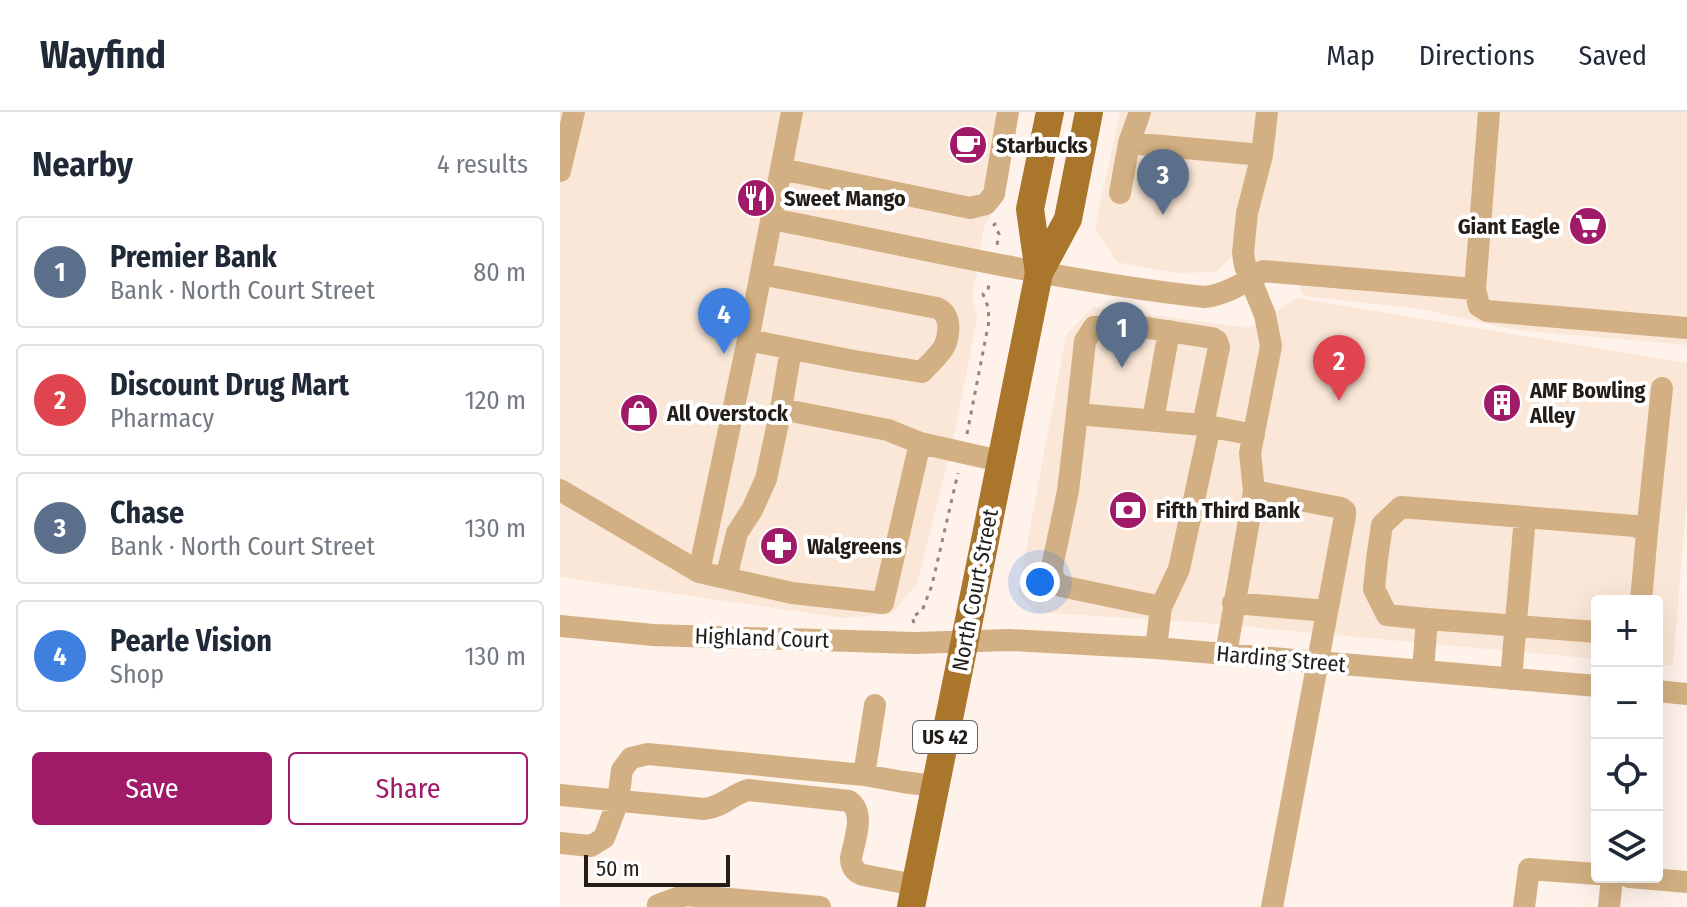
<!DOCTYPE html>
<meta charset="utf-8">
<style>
:root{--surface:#fff;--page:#f6f6f7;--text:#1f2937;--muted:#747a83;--line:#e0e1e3;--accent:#a01a68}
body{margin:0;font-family:"Fira Sans Condensed",sans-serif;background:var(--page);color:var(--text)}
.controls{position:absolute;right:24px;bottom:24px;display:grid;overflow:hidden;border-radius:8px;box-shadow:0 8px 32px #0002}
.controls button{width:72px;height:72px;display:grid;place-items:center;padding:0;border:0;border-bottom:2px solid var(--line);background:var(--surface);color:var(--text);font:40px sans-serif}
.scale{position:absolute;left:24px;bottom:20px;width:146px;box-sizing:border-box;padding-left:8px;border:4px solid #221d19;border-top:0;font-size:22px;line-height:28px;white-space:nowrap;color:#221d19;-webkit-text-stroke:6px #fff;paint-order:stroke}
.you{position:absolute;left:480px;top:470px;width:28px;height:28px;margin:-20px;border:6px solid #fff;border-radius:50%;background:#1a73e8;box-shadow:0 0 0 12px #1a73e833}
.badge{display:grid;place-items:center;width:52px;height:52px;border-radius:50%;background:var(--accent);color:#fff;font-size:26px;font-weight:700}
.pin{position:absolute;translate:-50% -66px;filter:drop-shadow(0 2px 4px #0008)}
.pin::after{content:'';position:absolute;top:42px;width:28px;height:24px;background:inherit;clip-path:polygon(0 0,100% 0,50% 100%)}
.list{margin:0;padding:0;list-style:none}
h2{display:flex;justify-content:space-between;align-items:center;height:104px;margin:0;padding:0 32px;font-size:34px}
h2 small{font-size:26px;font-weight:400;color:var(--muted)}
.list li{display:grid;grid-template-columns:52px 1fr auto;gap:24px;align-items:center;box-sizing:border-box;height:112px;margin:0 16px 16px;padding:0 16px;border:2px solid var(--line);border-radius:8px}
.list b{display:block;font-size:30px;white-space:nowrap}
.list p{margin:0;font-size:26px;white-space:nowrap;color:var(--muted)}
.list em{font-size:26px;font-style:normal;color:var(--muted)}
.actions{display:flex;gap:16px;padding:24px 32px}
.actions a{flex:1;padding:18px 0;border:2px solid var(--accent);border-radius:8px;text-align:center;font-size:28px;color:var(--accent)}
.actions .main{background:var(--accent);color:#fff}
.icon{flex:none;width:44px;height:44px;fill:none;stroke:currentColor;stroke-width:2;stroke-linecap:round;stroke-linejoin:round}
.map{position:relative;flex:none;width:1127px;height:795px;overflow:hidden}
header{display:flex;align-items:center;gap:48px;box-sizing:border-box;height:112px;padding:0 40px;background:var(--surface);border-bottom:2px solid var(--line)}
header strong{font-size:38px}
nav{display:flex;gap:44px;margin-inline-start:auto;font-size:28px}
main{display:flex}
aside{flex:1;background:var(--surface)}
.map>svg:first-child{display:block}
</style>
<header>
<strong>Wayfind</strong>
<nav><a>Map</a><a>Directions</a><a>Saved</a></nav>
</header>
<main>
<aside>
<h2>Nearby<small>4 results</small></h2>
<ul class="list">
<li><span class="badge" style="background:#5c6f8a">1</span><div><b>Premier Bank</b><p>Bank · North Court Street</p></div><em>80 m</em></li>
<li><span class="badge" style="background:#e0444e">2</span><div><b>Discount Drug Mart</b><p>Pharmacy</p></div><em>120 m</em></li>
<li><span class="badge" style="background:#5c6f8a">3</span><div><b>Chase</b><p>Bank · North Court Street</p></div><em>130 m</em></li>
<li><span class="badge" style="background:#3f7fe0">4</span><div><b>Pearle Vision</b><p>Shop</p></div><em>130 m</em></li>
</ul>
<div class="actions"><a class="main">Save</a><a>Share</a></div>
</aside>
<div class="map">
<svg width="1127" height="795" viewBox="0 0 1127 795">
<rect width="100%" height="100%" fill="#fff2ea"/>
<path fill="#fae7d7" d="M 0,0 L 454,0 L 431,102 L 424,115 L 412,185 L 417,206 L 395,320 L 357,472 L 331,502 L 284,506 L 0,465 Z
M 560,0 L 1127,0 L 1127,233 L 955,218 L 862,197 L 744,184 L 740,174 L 674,143 L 656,160 L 615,161 L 557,150 L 535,116 Z
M 737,186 L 1127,251 L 1127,384 L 1113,554 L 1097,552 L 1097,489 L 1037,489 L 1037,547 L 646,511 L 475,500 L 458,481 L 506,223 L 533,195 L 689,216 Z"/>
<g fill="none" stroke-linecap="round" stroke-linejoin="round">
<path stroke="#908781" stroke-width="3" stroke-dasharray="4 6" stroke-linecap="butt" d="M 436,111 L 434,113 L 439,122 L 437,133
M 407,322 L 429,209 L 428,195 L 423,182 L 428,178 L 429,172
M 354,511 L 352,505 L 362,499 L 372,473 L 398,361"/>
<path stroke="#d3b083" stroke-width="22" d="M 569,31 L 702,43
M 221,57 L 410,96 L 426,92 L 434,82 L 448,0
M 0,59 L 14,0
M 560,81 L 569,31 L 580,0
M 212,107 C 356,135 499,169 644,185 C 666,183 685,170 703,159 L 915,177 L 919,194 L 927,199 L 1127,216
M 915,177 L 929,0
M 188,228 L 289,248 L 362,260 C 369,252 381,242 385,233 C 390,220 391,202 377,196 L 201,162
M 517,302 L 525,229 L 534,215 L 575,214 L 652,226 L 657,229 L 659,235 L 643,313
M 593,308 L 609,219
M 360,331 L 440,349
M 0,378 L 139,460 L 232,481 L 323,491 L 360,331 L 328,318 L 221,297 L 231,237
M 694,379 L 781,396 L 785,399 L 785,404 L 712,795
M 1087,420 L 1102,276
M 139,460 L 188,228 L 232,0
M 166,466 L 177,421 L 192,398 L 206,367 L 221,297
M 673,491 L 767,499
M 601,495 L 619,457 L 650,314
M 867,507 L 1037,520
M 0,514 L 93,523 L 355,531 L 450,528 L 596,536 L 1037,574
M 596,536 L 601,495 L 501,474 L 493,467 L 492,455 L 508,379 L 517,302 L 643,313 L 694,323
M 666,542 L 694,379 L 690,341 L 711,234 L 705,203 L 685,154 L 683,141 L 687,101 L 702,43 L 707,0
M 863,559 L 867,507 L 827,503 L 814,477 L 817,447 L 822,413 L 841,395 L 1075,414 L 1087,420 L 1081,489
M 951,567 L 965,405
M 1097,579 L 1127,582
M 304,663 L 315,593
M 0,683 L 144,697 C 163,695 171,683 188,678 L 289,689 C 306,701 294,729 291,746 C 291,755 295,760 303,763 L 355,773
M 0,731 L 31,734 L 44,726 L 58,689 L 62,658 L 71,646 L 88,642 L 304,663 L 343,670 L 374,674
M 1069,765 L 1127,770
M 98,795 L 98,793 L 125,783 L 260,795
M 964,795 L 969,757 L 1037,762
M 1049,795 L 1052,765"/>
<path stroke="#a9762c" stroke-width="28" d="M 479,161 L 470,97 L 490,0
M 351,795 L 479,161 L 508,107 L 529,0"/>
</g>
<defs>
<g id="cafe-disc" transform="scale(2)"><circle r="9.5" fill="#a01a68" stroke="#fff"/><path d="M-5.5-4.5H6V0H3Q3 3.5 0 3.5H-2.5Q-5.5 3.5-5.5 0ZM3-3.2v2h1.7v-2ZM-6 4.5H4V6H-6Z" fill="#fff"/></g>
<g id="restaurant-disc" transform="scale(2)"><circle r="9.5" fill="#a01a68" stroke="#fff"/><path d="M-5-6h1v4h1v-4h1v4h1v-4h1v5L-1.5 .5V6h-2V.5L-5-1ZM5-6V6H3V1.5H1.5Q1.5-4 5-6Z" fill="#fff"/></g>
<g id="supermarket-disc" transform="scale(2)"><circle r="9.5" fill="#a01a68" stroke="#fff"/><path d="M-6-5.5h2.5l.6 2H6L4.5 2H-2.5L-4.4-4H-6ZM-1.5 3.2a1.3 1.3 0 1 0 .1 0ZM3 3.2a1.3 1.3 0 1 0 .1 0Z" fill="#fff"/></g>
<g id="building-disc" transform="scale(2)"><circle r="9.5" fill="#a01a68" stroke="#fff"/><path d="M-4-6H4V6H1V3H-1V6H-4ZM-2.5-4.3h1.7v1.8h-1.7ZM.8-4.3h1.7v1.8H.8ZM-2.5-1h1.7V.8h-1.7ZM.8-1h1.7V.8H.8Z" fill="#fff"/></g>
<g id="shop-disc" transform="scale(2)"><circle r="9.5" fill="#a01a68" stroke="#fff"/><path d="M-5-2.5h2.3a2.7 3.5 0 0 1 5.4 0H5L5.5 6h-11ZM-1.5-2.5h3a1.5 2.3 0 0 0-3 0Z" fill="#fff"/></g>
<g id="bank-disc" transform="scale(2)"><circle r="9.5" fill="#a01a68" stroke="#fff"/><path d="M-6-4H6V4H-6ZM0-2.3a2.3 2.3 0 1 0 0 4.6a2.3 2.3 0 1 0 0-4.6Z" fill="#fff"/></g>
<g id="pharmacy-disc" transform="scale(2)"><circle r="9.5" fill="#a01a68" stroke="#fff"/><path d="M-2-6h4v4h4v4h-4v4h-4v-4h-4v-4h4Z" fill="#fff"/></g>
</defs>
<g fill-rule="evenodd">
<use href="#cafe-disc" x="408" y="33"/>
<use href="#restaurant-disc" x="196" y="86"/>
<use href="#supermarket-disc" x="1028" y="114"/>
<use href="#building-disc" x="942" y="291"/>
<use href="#shop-disc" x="79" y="301"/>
<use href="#bank-disc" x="568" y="398"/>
<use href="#pharmacy-disc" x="219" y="434"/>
</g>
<g text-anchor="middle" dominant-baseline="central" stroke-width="8" stroke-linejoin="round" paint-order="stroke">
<rect fill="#fff" stroke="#64615e" stroke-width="2" x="353" y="609" width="64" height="32" rx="6"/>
<g font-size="20" font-weight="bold" fill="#221d19">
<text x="385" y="625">US 42</text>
</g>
<g font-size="22" font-weight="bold" fill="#221d19" stroke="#fff" text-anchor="start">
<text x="436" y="33">Starbucks</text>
<text x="224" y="86">Sweet Mango</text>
<text x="1000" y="114" text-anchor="end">Giant Eagle</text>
<text x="970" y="278">AMF Bowling<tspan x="970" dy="25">Alley</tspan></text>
<text x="107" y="301">All Overstock</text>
<text x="596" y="398">Fifth Third Bank</text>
<text x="247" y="434">Walgreens</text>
</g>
<g font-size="22" fill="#221d19" stroke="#fff">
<text transform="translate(415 478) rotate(-79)">North Court Street</text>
<text transform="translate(202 526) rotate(2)">Highland Court</text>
<text transform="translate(721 547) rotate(5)">Harding Street</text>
</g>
</g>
</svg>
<div class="controls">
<button>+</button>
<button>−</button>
<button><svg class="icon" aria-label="locate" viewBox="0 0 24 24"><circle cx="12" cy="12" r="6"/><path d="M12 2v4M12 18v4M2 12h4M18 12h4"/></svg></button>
<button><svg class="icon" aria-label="layers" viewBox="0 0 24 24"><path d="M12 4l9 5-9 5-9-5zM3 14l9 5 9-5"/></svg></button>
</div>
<div class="scale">50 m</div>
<div class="you"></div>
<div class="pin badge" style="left:562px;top:256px;background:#5c6f8a">1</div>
<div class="pin badge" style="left:779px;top:289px;background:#e0444e">2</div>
<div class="pin badge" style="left:603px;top:103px;background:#5c6f8a">3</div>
<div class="pin badge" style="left:164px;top:242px;background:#3f7fe0">4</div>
</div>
</main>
